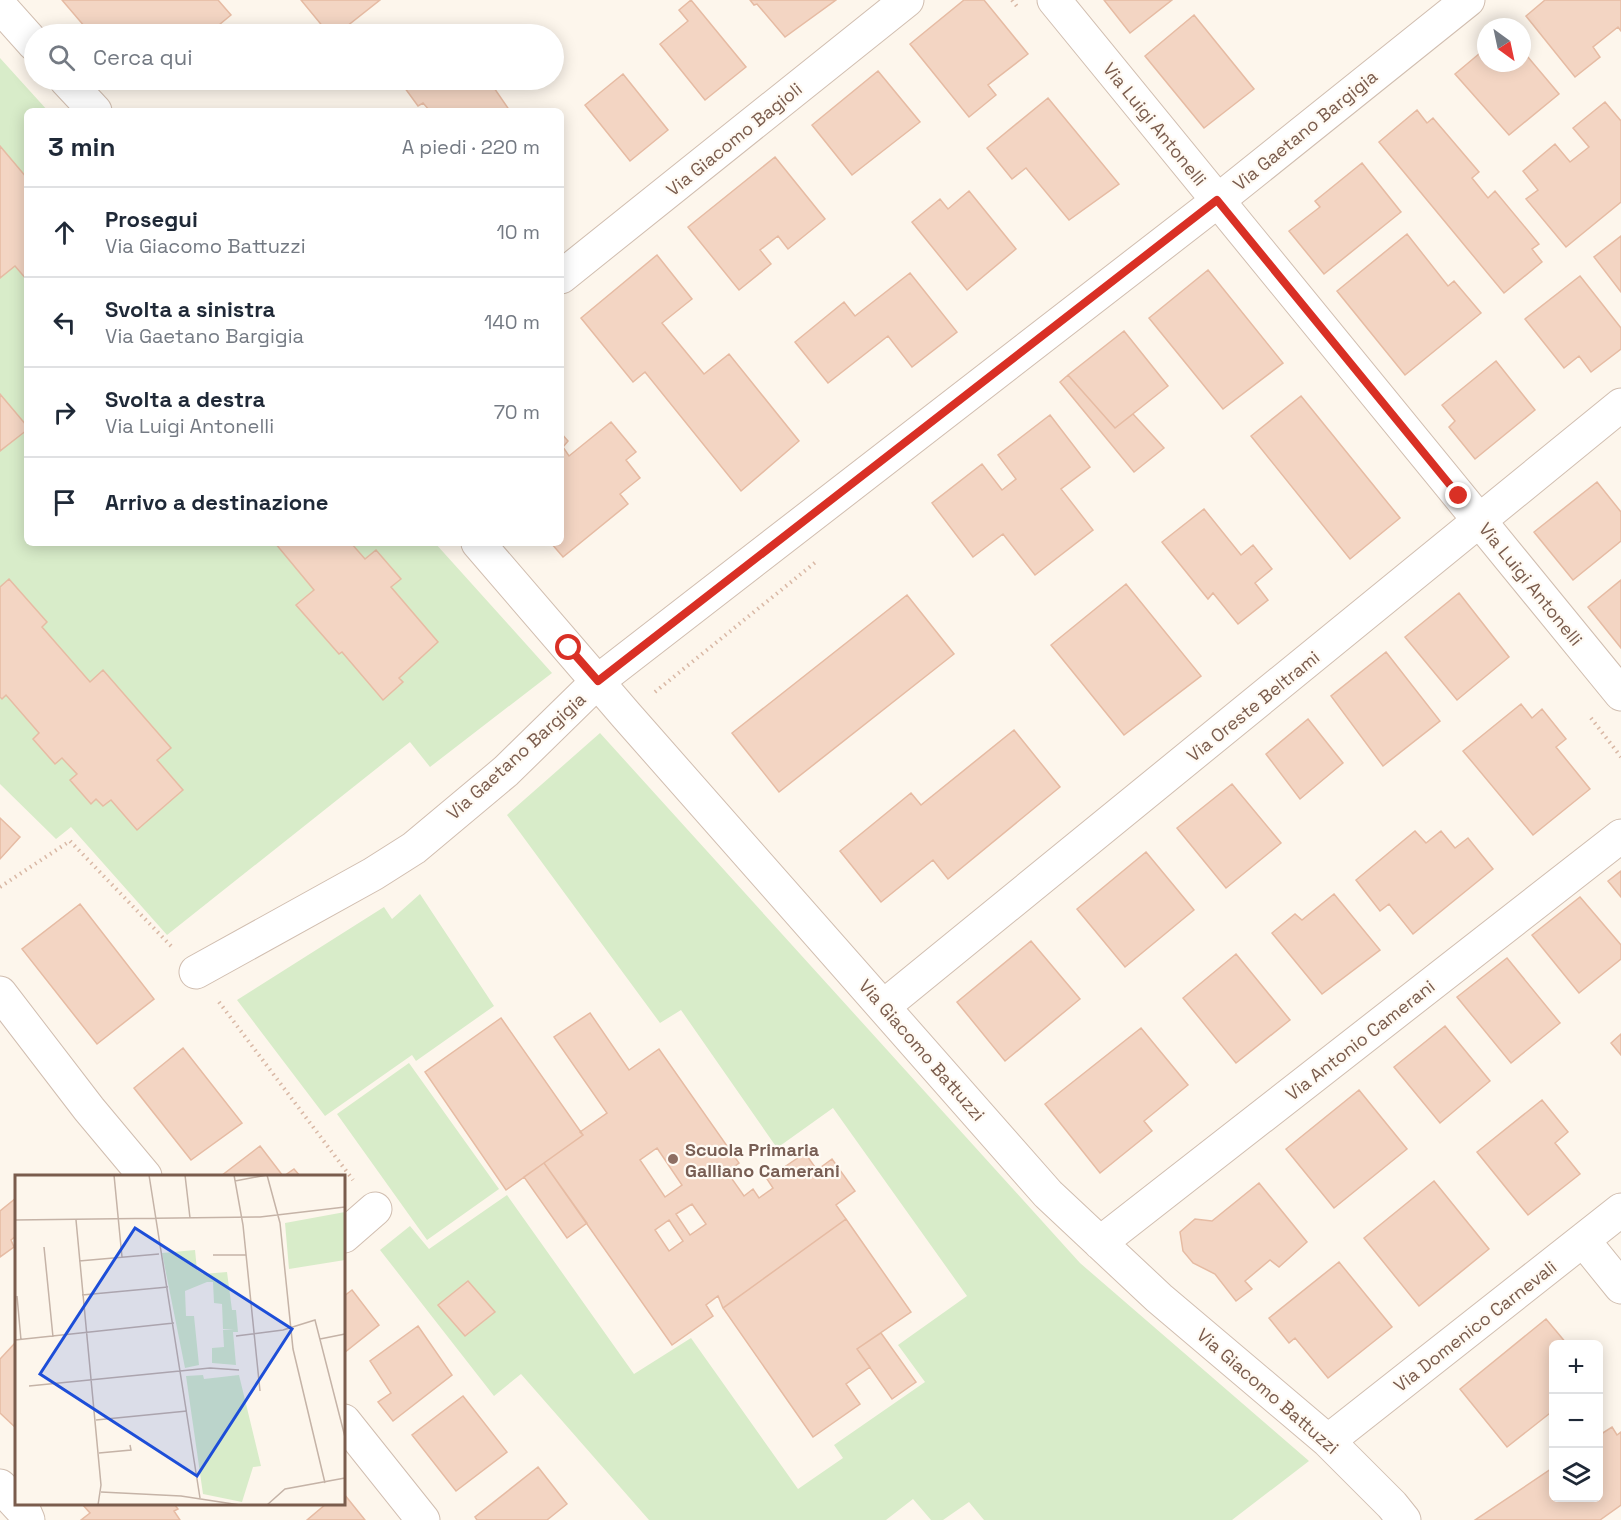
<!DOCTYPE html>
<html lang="it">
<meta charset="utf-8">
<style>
:root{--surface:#fff;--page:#f2f2f3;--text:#1f2937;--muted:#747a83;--line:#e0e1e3}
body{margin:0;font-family:"Space Grotesk",sans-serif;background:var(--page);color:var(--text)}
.controls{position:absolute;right:18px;bottom:18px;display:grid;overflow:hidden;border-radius:9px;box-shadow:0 3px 15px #0003}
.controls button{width:54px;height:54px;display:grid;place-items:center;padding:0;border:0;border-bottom:2px solid var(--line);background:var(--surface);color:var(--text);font:30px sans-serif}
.compass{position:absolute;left:1477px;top:18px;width:54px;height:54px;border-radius:50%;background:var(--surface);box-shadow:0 3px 15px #0003;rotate:147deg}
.stop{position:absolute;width:18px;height:18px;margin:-14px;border:4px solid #d93025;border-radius:50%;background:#fff}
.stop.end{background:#d93025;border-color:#fff;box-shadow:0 2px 6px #0008}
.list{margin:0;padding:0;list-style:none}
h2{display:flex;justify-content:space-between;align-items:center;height:78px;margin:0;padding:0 24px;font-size:26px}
h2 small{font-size:20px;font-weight:400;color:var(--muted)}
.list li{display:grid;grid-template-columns:39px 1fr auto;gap:18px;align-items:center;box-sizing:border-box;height:90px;padding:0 24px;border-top:2px solid var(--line)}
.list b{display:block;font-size:22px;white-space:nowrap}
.list p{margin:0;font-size:20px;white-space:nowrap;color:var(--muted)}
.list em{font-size:20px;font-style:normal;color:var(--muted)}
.icon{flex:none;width:33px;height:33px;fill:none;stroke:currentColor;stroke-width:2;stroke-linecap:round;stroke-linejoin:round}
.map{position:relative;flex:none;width:1621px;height:1520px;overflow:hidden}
.search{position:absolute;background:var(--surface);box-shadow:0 3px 15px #0003;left:24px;top:24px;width:540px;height:66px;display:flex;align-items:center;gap:15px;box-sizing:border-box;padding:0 21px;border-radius:33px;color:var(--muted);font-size:22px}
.panel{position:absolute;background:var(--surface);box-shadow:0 3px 15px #0003;left:24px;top:108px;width:540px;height:438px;border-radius:9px}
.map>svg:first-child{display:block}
</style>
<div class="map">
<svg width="1621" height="1520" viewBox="0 0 1621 1520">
<rect width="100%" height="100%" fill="#fdf6ec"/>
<path fill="#d8ecc9" d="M 0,58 L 48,111 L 27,111 L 27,543 L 435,543 L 552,673 L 430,767 L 410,742 L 167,935 L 71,827 L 56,839 L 0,784 Z
M 600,733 L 1080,1263 L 1309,1461 L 1232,1520 L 984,1520 L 969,1502 L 943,1520 L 931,1520 L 913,1499 L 886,1520 L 649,1520 L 521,1374 L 494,1396 L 380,1250 L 410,1226 L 429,1249 L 507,1195 L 634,1374 L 691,1338 L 798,1489 L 843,1458 L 834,1445 L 925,1382 L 898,1345 L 967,1296 L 833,1108 L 777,1148 L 681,1010 L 660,1023 L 507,815 Z
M 420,894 L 494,1006 L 416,1061 L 412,1055 L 325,1116 L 237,1000 L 384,907 L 392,919 Z
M 409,1063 L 499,1189 L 427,1240 L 337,1114 Z"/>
<path fill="#f3d5c3" stroke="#e6bba3" stroke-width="1.5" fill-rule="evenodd" d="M 62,0 L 218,0 L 231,15 L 208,34 L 91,34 Z
M 301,0 L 380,0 L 337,34 L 329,34 Z
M 691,0 L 746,67 L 705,100 L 660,44 L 688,21 L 679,10 Z
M 750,0 L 836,0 L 785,37 L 757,4 L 754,5 Z
M 964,0 L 984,0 L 1028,54 L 988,85 L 996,95 L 969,117 L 910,44 Z
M 1104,0 L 1172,0 L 1130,33 Z
M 1545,0 L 1621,0 L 1621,31 L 1618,27 L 1593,47 L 1600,57 L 1575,77 L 1526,16 Z
M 1194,15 L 1254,89 L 1204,128 L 1145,56 Z
M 1486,48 L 1486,63 L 1522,63 L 1522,50 L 1559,94 L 1509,135 L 1455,74 Z
M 878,71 L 920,122 L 852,175 L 812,125 Z
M 623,74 L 668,130 L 630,161 L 585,105 Z
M 399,80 L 482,80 L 485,85 L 490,82 L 510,111 L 430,111 L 423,103 L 418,106 Z
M 1048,98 L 1119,184 L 1069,220 L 1026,168 L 1012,179 L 987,148 Z
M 1605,102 L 1621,121 L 1621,202 L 1566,247 L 1526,199 L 1538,190 L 1523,171 L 1555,144 L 1570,162 L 1589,147 L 1573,128 Z
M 1417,110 L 1427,123 L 1433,118 L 1479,172 L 1472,178 L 1488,198 L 1495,191 L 1539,244 L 1532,249 L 1542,262 L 1504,293 L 1379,142 Z
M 0,146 L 27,178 L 27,280 L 15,266 L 0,278 Z
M 775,157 L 825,219 L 788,249 L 778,236 L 760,250 L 771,264 L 739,290 L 688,227 Z
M 1362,163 L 1401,212 L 1324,274 L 1289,231 L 1320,207 L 1315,201 Z
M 969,191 L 1016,249 L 967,290 L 912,222 L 940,199 L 948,209 Z
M 1407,234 L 1448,286 L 1454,281 L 1481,313 L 1405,375 L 1337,291 Z
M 1621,236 L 1621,292 L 1594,257 Z
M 657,255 L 692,299 L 662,323 L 704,374 L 729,354 L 799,441 L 741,491 L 645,372 L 633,382 L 581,318 Z
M 1208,270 L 1283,363 L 1223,409 L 1149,318 Z
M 910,273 L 957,332 L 912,367 L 888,336 L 828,383 L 795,342 L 844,302 L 855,316 Z
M 1580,276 L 1621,328 L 1621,349 L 1591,372 L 1579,356 L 1564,368 L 1525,319 Z
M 1124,331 L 1168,386 L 1115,428 L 1068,375 Z
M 1496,361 L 1535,410 L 1475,459 L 1449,427 L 1455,421 L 1442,405 Z
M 1068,375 L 1115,428 L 1133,414 L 1164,448 L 1134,472 L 1060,382 Z
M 0,394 L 27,426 L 27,430 L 0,451 Z
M 1301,396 L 1400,518 L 1350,559 L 1251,436 Z
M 1050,415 L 1090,467 L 1061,489 L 1093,530 L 1035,575 L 1003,534 L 973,557 L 932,503 L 982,464 L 1002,490 L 1016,479 L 998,455 Z
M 611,422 L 636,452 L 626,460 L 640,478 L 620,494 L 628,504 L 563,557 L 551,543 L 561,543 L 561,433 L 568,441 L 563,447 L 569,456 Z
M 1597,482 L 1621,512 L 1621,541 L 1573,580 L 1534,532 Z
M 1204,509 L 1241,555 L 1253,545 L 1272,569 L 1255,583 L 1268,600 L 1238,624 L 1213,593 L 1208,599 L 1162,542 Z
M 275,543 L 351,543 L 365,559 L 376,550 L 401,579 L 391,587 L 438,642 L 399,678 L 403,682 L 383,700 L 342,652 L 339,654 L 296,605 L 314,590 Z
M 9,579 L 47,622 L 42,627 L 90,682 L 103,670 L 171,748 L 157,760 L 183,790 L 137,830 L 111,800 L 103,806 L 96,799 L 91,804 L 70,780 L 77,774 L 62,758 L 55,764 L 33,739 L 39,733 L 6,695 L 2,699 L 0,697 L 0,587 Z
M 1621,580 L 1621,648 L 1588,607 Z
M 1126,584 L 1201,676 L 1124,735 L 1051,645 Z
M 1459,593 L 1509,657 L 1457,700 L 1405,637 Z
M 907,595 L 954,654 L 779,792 L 732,733 Z
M 1386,652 L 1440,721 L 1383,766 L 1331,696 Z
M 1521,704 L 1532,718 L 1542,709 L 1566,739 L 1556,747 L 1590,789 L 1533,835 L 1463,751 Z
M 1308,719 L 1343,763 L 1300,799 L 1266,754 Z
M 1014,730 L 1060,787 L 948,879 L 933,860 L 881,902 L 840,851 L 911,793 L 921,805 Z
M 1232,784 L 1281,843 L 1226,888 L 1177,828 Z
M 0,818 L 20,837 L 0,859 Z
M 1415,831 L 1426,843 L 1441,831 L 1455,848 L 1468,838 L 1493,869 L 1413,934 L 1389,904 L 1380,911 L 1356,880 Z
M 1146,852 L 1194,910 L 1125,967 L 1077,909 Z
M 1621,871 L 1621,897 L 1608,881 Z
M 1334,894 L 1380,950 L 1322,994 L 1272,933 L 1295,914 L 1302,920 Z
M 1580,897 L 1621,945 L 1621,959 L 1579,993 L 1532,935 Z
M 80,904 L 154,999 L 97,1044 L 22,949 Z
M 1031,941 L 1080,999 L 1005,1061 L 957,1002 Z
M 1236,954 L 1290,1020 L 1236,1063 L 1183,998 Z
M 1507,958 L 1560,1023 L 1511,1063 L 1457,997 Z
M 590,1013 L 629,1070 L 659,1049 L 739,1163 L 727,1172 L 744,1196 L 753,1189 L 759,1198 L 773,1188 L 767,1179 L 805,1153 L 817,1170 L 832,1159 L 855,1191 L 836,1205 L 846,1219 L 723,1308 L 718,1296 L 706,1305 L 713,1316 L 672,1345 L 544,1163 L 583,1135 L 580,1132 L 607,1113 L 554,1037 ZM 657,1148 L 682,1185 L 665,1197 L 640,1160 ZM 692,1204 L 706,1224 L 690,1235 L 676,1214 ZM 669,1220 L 683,1241 L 669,1251 L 655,1230 Z
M 501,1018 L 583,1135 L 506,1190 L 425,1072 Z
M 1445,1026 L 1490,1081 L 1440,1123 L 1394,1067 Z
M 1141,1028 L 1188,1085 L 1144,1121 L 1152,1131 L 1100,1173 L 1045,1104 Z
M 1621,1034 L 1621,1055 L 1611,1043 Z
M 183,1048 L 242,1123 L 191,1160 L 134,1088 Z
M 1359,1090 L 1407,1149 L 1334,1208 L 1286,1149 Z
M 1542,1100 L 1568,1132 L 1555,1143 L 1580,1174 L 1528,1215 L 1477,1152 Z
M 260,1146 L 283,1176 L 221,1176 Z
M 544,1163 L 587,1223 L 567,1238 L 524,1177 Z
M 294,1169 L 300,1176 L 284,1176 Z
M 1434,1181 L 1489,1249 L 1419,1306 L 1364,1238 Z
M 1259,1183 L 1307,1242 L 1279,1267 L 1270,1260 L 1245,1281 L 1252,1289 L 1236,1301 L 1215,1274 L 1193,1263 L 1183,1251 L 1180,1232 L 1195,1219 L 1212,1221 Z
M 16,1198 L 16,1236 L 11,1240 L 14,1247 L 0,1257 L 0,1211 Z
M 846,1219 L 911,1312 L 857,1349 L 870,1367 L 846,1384 L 860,1404 L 813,1437 L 723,1308 Z
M 1339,1262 L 1392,1327 L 1328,1378 L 1295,1338 L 1289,1343 L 1269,1318 Z
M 468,1281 L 495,1312 L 465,1336 L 438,1305 Z
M 352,1290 L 379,1325 L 344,1353 L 344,1296 Z
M 1546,1319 L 1567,1344 L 1554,1344 L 1554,1410 L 1507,1447 L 1460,1389 Z
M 418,1326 L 452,1375 L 393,1421 L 378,1402 L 391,1393 L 370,1361 Z
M 881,1333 L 916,1382 L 892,1399 L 857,1349 Z
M 16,1342 L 16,1428 L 0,1413 L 0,1359 Z
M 463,1396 L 507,1452 L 456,1491 L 412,1435 Z
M 1612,1427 L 1617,1435 L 1621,1432 L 1621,1505 L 1600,1520 L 1475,1520 L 1554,1467 L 1554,1498 L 1598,1498 L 1598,1436 Z
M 538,1467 L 567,1504 L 547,1520 L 477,1520 L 475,1517 Z
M 344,1494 L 365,1520 L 307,1520 L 326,1504 L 344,1504 Z
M 82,1504 L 174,1504 L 178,1509 L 174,1511 L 180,1520 L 81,1520 L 90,1513 Z"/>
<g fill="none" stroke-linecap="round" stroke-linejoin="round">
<g stroke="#d1beb0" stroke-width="35">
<path id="minor" d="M 1054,0 L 1621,694
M 0,6 L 34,44
M 66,80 L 95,111
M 561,277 L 907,0
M 478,543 L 626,715 L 1048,1194 L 1159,1298 L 1328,1441 L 1392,1505 L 1404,1520
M 196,972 L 373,874 L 414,848 L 506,771 L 598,681 L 1206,210 L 1468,0
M 0,993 L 89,1109 L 145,1176
M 884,1006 L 1621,405
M 344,1236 L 375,1209
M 1583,1240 L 1621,1287
M 1100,1243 L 1621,836
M 344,1421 L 423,1520
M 1328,1441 L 1621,1210
M 0,1486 L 25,1513 L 28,1520"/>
</g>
<path stroke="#d9b8a5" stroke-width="4" stroke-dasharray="1.5 4.5" stroke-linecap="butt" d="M 1012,0 L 1019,9
M 655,692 L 817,561
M 1591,718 L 1621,757
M 0,887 L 70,841 L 171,946
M 219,1002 L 353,1180"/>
<use href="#minor" stroke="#fff" stroke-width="33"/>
</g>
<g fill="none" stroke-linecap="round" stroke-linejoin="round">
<path stroke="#d93025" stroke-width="8" d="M 569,648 L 598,681 L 1217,200 L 1459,496"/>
</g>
<circle fill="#8d6e63" stroke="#fffaf3" stroke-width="2" cx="673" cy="1159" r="6"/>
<g text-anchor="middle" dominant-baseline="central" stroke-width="4.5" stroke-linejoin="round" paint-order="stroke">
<g font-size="18" fill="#7a5c4d" stroke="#fffaf3">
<text transform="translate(1155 124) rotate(51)">Via Luigi Antonelli</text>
<text transform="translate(1305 130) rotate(-39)">Via Gaetano Bargigia</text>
<text transform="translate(734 139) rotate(-39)">Via Giacomo Bagioli</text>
<text transform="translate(1531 584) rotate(51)">Via Luigi Antonelli</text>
<text transform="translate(1253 706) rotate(-39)">Via Oreste Beltrami</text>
<text transform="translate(516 756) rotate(-42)">Via Gaetano Bargigia</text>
<text transform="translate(1360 1040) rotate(-38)">Via Antonio Camerani</text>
<text transform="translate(922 1050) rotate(49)">Via Giacomo Battuzzi</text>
<text transform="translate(1475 1326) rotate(-38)">Via Domenico Carnevali</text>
<text transform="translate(1268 1391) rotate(41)">Via Giacomo Battuzzi</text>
</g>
<g font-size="18" font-weight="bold" fill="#785e54" stroke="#fffaf3" text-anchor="start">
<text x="685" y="1149">Scuola Primaria<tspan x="685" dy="21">Galliano Camerani</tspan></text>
</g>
</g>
<g transform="translate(15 1175)">
<rect width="330" height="330" fill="#fdf6ec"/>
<path d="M 330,37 L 330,85 L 274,94 L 270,48 ZM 180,75 L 182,95 L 188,99 L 212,97 L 217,135 L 221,135 L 223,157 L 218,157 L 221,190 L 197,188 L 197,173 L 209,172 L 208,155 L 219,154 L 208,154 L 207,129 L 199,128 L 198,107 L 192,107 L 170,116 L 171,141 L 179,141 L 184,190 L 170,193 L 147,78 ZM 188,200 L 189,204 L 224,200 L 246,291 L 238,292 L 227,327 L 188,319 L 171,201 Z" fill="#d8ecc9"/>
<path fill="none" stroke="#c5b3a7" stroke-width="1.5" d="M 99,0 L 107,82M 134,0 L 185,323M 170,0 L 175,43M 219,0 L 228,50 L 245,216M 252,0 L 265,48 L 278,174 L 310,308M 220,6 L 252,0M 0,45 L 245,42 L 330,32M 61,45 L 86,310 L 83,330M 29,72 L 38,162M 198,80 L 231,80M 64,86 L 144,79M 67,120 L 153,112M 2,121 L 6,165M 221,161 L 268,155 L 300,145 L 330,262M 305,164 L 330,159M 0,165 L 159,148M 14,211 L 195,193 L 224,195M 81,245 L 172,236M 84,278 L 116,275 L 115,270M 86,317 L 166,321 L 225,330M 252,330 L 270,314 L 330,303"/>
<path fill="#1d4ed8" fill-opacity="0.15" stroke="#1d4ed8" stroke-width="3" d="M 120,53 L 277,154 L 182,301 L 25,199 Z"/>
<rect width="330" height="330" fill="none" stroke="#7a5c4d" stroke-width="3"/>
</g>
</svg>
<div class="controls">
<button>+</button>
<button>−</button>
<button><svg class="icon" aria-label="layers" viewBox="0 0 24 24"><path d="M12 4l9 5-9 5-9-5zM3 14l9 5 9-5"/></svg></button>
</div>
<svg class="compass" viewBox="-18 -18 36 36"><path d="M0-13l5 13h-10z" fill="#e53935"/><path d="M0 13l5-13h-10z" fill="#747a83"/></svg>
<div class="stop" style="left:569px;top:648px"></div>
<div class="stop end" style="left:1459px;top:496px"></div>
<div class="search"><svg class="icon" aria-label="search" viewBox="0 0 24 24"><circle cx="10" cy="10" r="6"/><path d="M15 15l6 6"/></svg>Cerca qui</div>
<section class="panel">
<h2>3 min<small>A piedi · 220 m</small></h2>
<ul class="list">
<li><svg class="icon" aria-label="ahead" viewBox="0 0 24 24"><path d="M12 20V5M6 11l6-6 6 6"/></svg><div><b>Prosegui</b><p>Via Giacomo Battuzzi</p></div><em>10 m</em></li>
<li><svg class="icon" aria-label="left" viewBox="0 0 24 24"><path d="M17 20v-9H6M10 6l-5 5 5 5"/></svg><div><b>Svolta a sinistra</b><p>Via Gaetano Bargigia</p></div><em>140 m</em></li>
<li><svg class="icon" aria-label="right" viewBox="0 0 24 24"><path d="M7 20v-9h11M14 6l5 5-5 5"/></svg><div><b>Svolta a destra</b><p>Via Luigi Antonelli</p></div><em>70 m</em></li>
<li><svg class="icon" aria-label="arrive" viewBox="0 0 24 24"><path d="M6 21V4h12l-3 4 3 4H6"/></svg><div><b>Arrivo a destinazione</b></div></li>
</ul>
</section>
</div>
